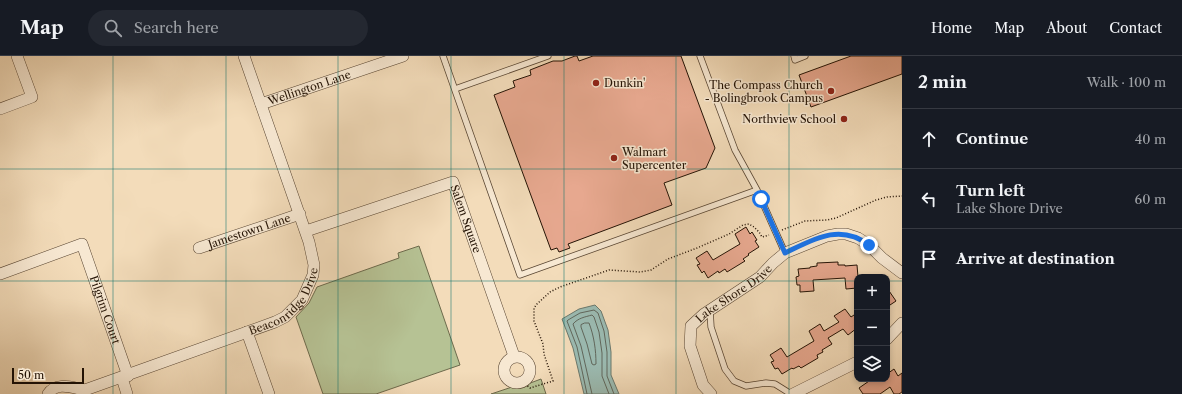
<!DOCTYPE html>
<meta charset="utf-8">
<style>
:root{--surface:#171b24;--page:#242831;--text:#f1f3f6;--muted:#9ea1a6;--line:#363941}
body{margin:0;font-family:"Libre Caslon Text",serif;background:var(--page);color:var(--text)}
.controls{position:absolute;right:12px;bottom:12px;display:grid;overflow:hidden;border-radius:8px;box-shadow:0 2px 6px #0003}
.controls button{width:36px;height:36px;display:grid;place-items:center;padding:0;border:0;border-bottom:1px solid var(--line);background:var(--surface);color:var(--text);font:20px sans-serif}
.scale{position:absolute;left:12px;bottom:10px;width:72px;box-sizing:border-box;padding-left:4px;border:2px solid #241305;border-top:0;font-size:11px;line-height:14px;white-space:nowrap;color:#241305;-webkit-text-stroke:3px #f7e8d2;paint-order:stroke}
.stop{position:absolute;width:12px;height:12px;margin:-9px;border:3px solid #1a73e8;border-radius:50%;background:#fff}
.stop.end{background:#1a73e8;border-color:#fff;box-shadow:0 1px 4px #0008}
.list{margin:0;padding:0;list-style:none}
h2{display:flex;justify-content:space-between;align-items:center;height:52px;margin:0;padding:0 16px;font-size:17px}
h2 small{font-size:13px;font-weight:400;color:var(--muted)}
.list li{display:grid;grid-template-columns:26px 1fr auto;gap:12px;align-items:center;box-sizing:border-box;height:60px;padding:0 16px;border-top:1px solid var(--line)}
.list b{display:block;font-size:15px;white-space:nowrap}
.list p{margin:0;font-size:13px;white-space:nowrap;color:var(--muted)}
.list em{font-size:13px;font-style:normal;color:var(--muted)}
.icon{flex:none;width:22px;height:22px;fill:none;stroke:currentColor;stroke-width:2;stroke-linecap:round;stroke-linejoin:round}
.map{position:relative;flex:none;width:902px;height:338px;overflow:hidden}
header{display:flex;align-items:center;gap:24px;box-sizing:border-box;height:56px;padding:0 20px;background:var(--surface);border-bottom:1px solid var(--line)}
header strong{font-size:19px}
nav{display:flex;gap:22px;margin-inline-start:auto;font-size:14px}
.search{width:280px;height:36px;background:var(--page);display:flex;align-items:center;gap:10px;box-sizing:border-box;padding:0 14px;border-radius:22px;color:var(--muted);font-size:15px}
main{display:flex}
aside{flex:1;background:var(--surface)}
.map>svg:first-child{display:block}
</style>
<header>
<strong>Map</strong>
<div class="search"><svg class="icon" aria-label="search" viewBox="0 0 24 24"><circle cx="10" cy="10" r="6"/><path d="M15 15l6 6"/></svg>Search here</div>
<nav><a>Home</a><a>Map</a><a>About</a><a>Contact</a></nav>
</header>
<main>
<div class="map">
<svg width="902" height="338" viewBox="0 0 902 338">
<rect width="100%" height="100%" fill="#f3dcba"/>
<filter id="stains"><feTurbulence type="fractalNoise" baseFrequency=".005" numOctaves="4"/><feColorMatrix values="0 0 0 0 .2 0 0 0 0 .09 0 0 0 0 .02 0 0 0 .5 -.17"/></filter>
<radialGradient id="worn" r=".72"><stop offset=".6" stop-color="#630" stop-opacity="0"/><stop offset="1" stop-color="#630" stop-opacity=".3"/></radialGradient>
<path fill="#b6c294" stroke="#6d6a4c" d="M 419,190 L 460,309 L 376,338 L 323,338 L 296,261 L 309,247 L 317,231 L 399,202 L 398,197 Z
M 541,323 L 546,338 L 491,338 L 512,331 L 517,332 Z"/>
<path fill="#9bbbb2" stroke="#6b786d" d="M 595,249 L 601,255 L 608,274 L 611,296 L 611,319 L 619,338 L 584,338 L 573,292 L 562,263 L 579,253 Z"/>
<g fill="none" stroke-linecap="round" stroke-linejoin="round">
<path stroke="#60675c" stroke-width="1" d="M 585,267 L 589,267 C 594,280 596,294 596,308 L 594,309 L 592,308 L 587,288 L 581,271 L 581,269 Z
M 587,338 L 577,291 L 567,265 L 568,264 L 580,257 L 594,254 L 598,257 L 604,275 L 607,296 L 607,320 L 614,338
M 592,338 L 581,290 L 573,268 C 578,262 585,261 592,259 L 594,261 L 599,276 L 602,297 L 602,320 L 609,338"/>
</g>
<path fill="#e7a88f" stroke="#241305" d="M 575,0 L 577,0 L 579,5 L 593,0 L 681,0 L 715,92 L 706,112 L 664,127 L 672,149 L 568,188 L 570,192 L 559,196 L 557,192 L 551,194 L 494,39 L 515,31 L 513,25 L 531,19 L 530,14 L 553,5 L 562,5 Z
M 851,0 L 902,0 L 902,18 L 811,51 L 799,19 Z
M 746,171 L 750,178 L 752,176 L 757,184 L 755,185 L 759,191 L 748,198 L 749,199 L 743,203 L 745,205 L 727,216 L 725,213 L 719,217 L 718,215 L 708,222 L 704,215 L 702,217 L 697,209 L 700,208 L 696,202 L 707,195 L 713,204 L 740,188 L 735,178 Z
M 838,206 L 838,209 L 845,209 L 845,210 L 857,209 L 858,221 L 857,221 L 857,232 L 846,233 L 845,222 L 813,224 L 814,235 L 800,236 L 800,229 L 797,229 L 796,221 L 799,220 L 798,213 L 810,212 L 810,211 L 817,210 L 817,207 Z
M 887,232 L 896,245 L 887,251 Z
M 845,253 L 851,261 L 857,257 L 857,272 L 848,279 L 843,273 L 828,282 L 832,288 L 822,294 L 823,296 L 817,299 L 818,302 L 801,312 L 799,310 L 793,313 L 792,312 L 782,318 L 778,312 L 775,313 L 771,306 L 774,305 L 770,299 L 781,292 L 787,301 L 814,285 L 809,275 L 820,268 L 824,275 L 839,266 L 834,260 Z
M 894,313 L 898,320 L 902,317 L 902,336 L 899,338 L 894,338 L 890,331 L 880,338 L 863,338 L 859,332 L 872,323 L 887,323 L 887,318 Z"/>
<g fill="none" stroke-linecap="round" stroke-linejoin="round">
<g stroke="#584532" stroke-width="7">
<path id="service" d="M 443,0 L 520,219 L 757,134 L 785,197
M 700,0 L 735,94 L 757,134
M 794,0 L 795,4 L 805,0
M 455,33 L 548,0
M 710,254 L 711,271 L 725,313 L 734,325 L 746,330 L 766,327 L 775,328 L 791,338"/>
</g>
<g stroke="#584532" stroke-width="12">
<g id="minor">
<path id="s1" d="M 261,48 L 403,0"/>
<path d="M 0,53 L 32,41 L 17,0"/>
<path id="s2" d="M 306,175 L 453,126 L 514,300"/>
<path id="s3" d="M 199,192 L 300,158"/>
<path id="s4" d="M 0,218 L 82,188 L 128,320"/>
<path d="M 247,276 L 269,338"/>
<path d="M 887,283 L 902,267"/>
<circle cx="517" cy="314" r="13"/>
<path d="M 122,322 L 127,338"/>
<path d="M 48,338 C 56,325 73,332 85,334"/>
<path id="s5" d="M 82,338 L 85,334 L 275,266 L 285,261 L 302,244 L 313,219 L 314,209 L 309,186 L 244,0"/>
<path id="s6" d="M 711,338 L 703,329 L 690,290 L 691,270 L 704,258 L 760,221 L 773,207 L 785,197 L 827,180 L 838,178 L 846,178 L 858,182 L 869,189 L 882,202 L 902,217"/>
<path d="M 793,338 L 857,306"/>
</g>
</g>
<path stroke="#241305" stroke-width="1.5" stroke-dasharray="1 2" stroke-linecap="butt" d="M 782,174 L 805,165 L 827,164 L 836,162 L 876,144 L 887,141 L 902,140
M 523,326 L 530,332 L 553,325 L 544,298 L 543,288 L 534,265 L 534,252 L 537,248 L 550,236 L 560,231 L 609,214 L 640,216 L 651,214 L 668,203 L 697,192 L 729,178 L 743,169 L 749,168 L 754,171 L 759,176 L 762,181 L 769,179"/>
<use href="#service" stroke="#f7e8d2" stroke-width="5.5"/>
<use href="#minor" stroke="#f7e8d2" stroke-width="11"/>
</g>
<g fill="none" stroke-linecap="round" stroke-linejoin="round">
<path stroke="#1a73e8" stroke-width="5" d="M 761,143 L 785,197 C 814,183 840,167 869,189"/>
</g>
<path fill="none" stroke="#0f766e" stroke-width="1" stroke-opacity="0.55" d="M 113,0 L 113,338M 226,0 L 226,338M 338,0 L 338,338M 451,0 L 451,338M 564,0 L 564,338M 676,0 L 676,338M 789,0 L 789,338M 0,113 L 902,113M 0,225 L 857,225M 887,225 L 902,225"/>
<g fill="#8f2418" stroke="#f7e8d2" stroke-width="1.5">
<circle cx="596" cy="27" r="4"/>
<circle cx="831" cy="35" r="4"/>
<circle cx="844" cy="63" r="4"/>
<circle cx="614" cy="102" r="4"/>
</g>
<g text-anchor="middle" dominant-baseline="central" stroke-width="3" stroke-linejoin="round" paint-order="stroke">
<g font-size="11" fill="#241305" stroke="#f7e8d2" text-anchor="start">
<text x="604" y="27">Dunkin'</text>
<text x="823" y="29" text-anchor="end">The Compass Church<tspan x="823" dy="13">- Bolingbrook Campus</tspan></text>
<text x="836" y="63" text-anchor="end">Northview School</text>
<text x="622" y="96">Walmart<tspan x="622" dy="13">Supercenter</tspan></text>
</g>
<g font-size="11" fill="#241305" stroke="#f7e8d2">
<text stroke="none"><textPath href="#s1" startOffset="51">Wellington Lane</textPath></text>
<text stroke="none"><textPath href="#s2" startOffset="194">Salem Square</textPath></text>
<text stroke="none"><textPath href="#s3" startOffset="53">Jamestown Lane</textPath></text>
<text stroke="none"><textPath href="#s6" startOffset="127">Lake Shore Drive</textPath></text>
<text stroke="none"><textPath href="#s5" startOffset="228">Beaconridge Drive</textPath></text>
<text stroke="none"><textPath href="#s4" startOffset="157">Pilgrim Court</textPath></text>
</g>
</g>
<rect width="100%" height="100%" filter="url(#stains)"/>
<rect width="100%" height="100%" fill="url(#worn)"/>
</svg>
<div class="controls">
<button>+</button>
<button>−</button>
<button><svg class="icon" aria-label="layers" viewBox="0 0 24 24"><path d="M12 4l9 5-9 5-9-5zM3 14l9 5 9-5"/></svg></button>
</div>
<div class="scale">50 m</div>
<div class="stop" style="left:761px;top:143px"></div>
<div class="stop end" style="left:869px;top:189px"></div>
</div>
<aside>
<h2>2 min<small>Walk · 100 m</small></h2>
<ul class="list">
<li><svg class="icon" aria-label="ahead" viewBox="0 0 24 24"><path d="M12 20V5M6 11l6-6 6 6"/></svg><div><b>Continue</b></div><em>40 m</em></li>
<li><svg class="icon" aria-label="left" viewBox="0 0 24 24"><path d="M17 20v-9H6M10 6l-5 5 5 5"/></svg><div><b>Turn left</b><p>Lake Shore Drive</p></div><em>60 m</em></li>
<li><svg class="icon" aria-label="arrive" viewBox="0 0 24 24"><path d="M6 21V4h12l-3 4 3 4H6"/></svg><div><b>Arrive at destination</b></div></li>
</ul>
</aside>
</main>
